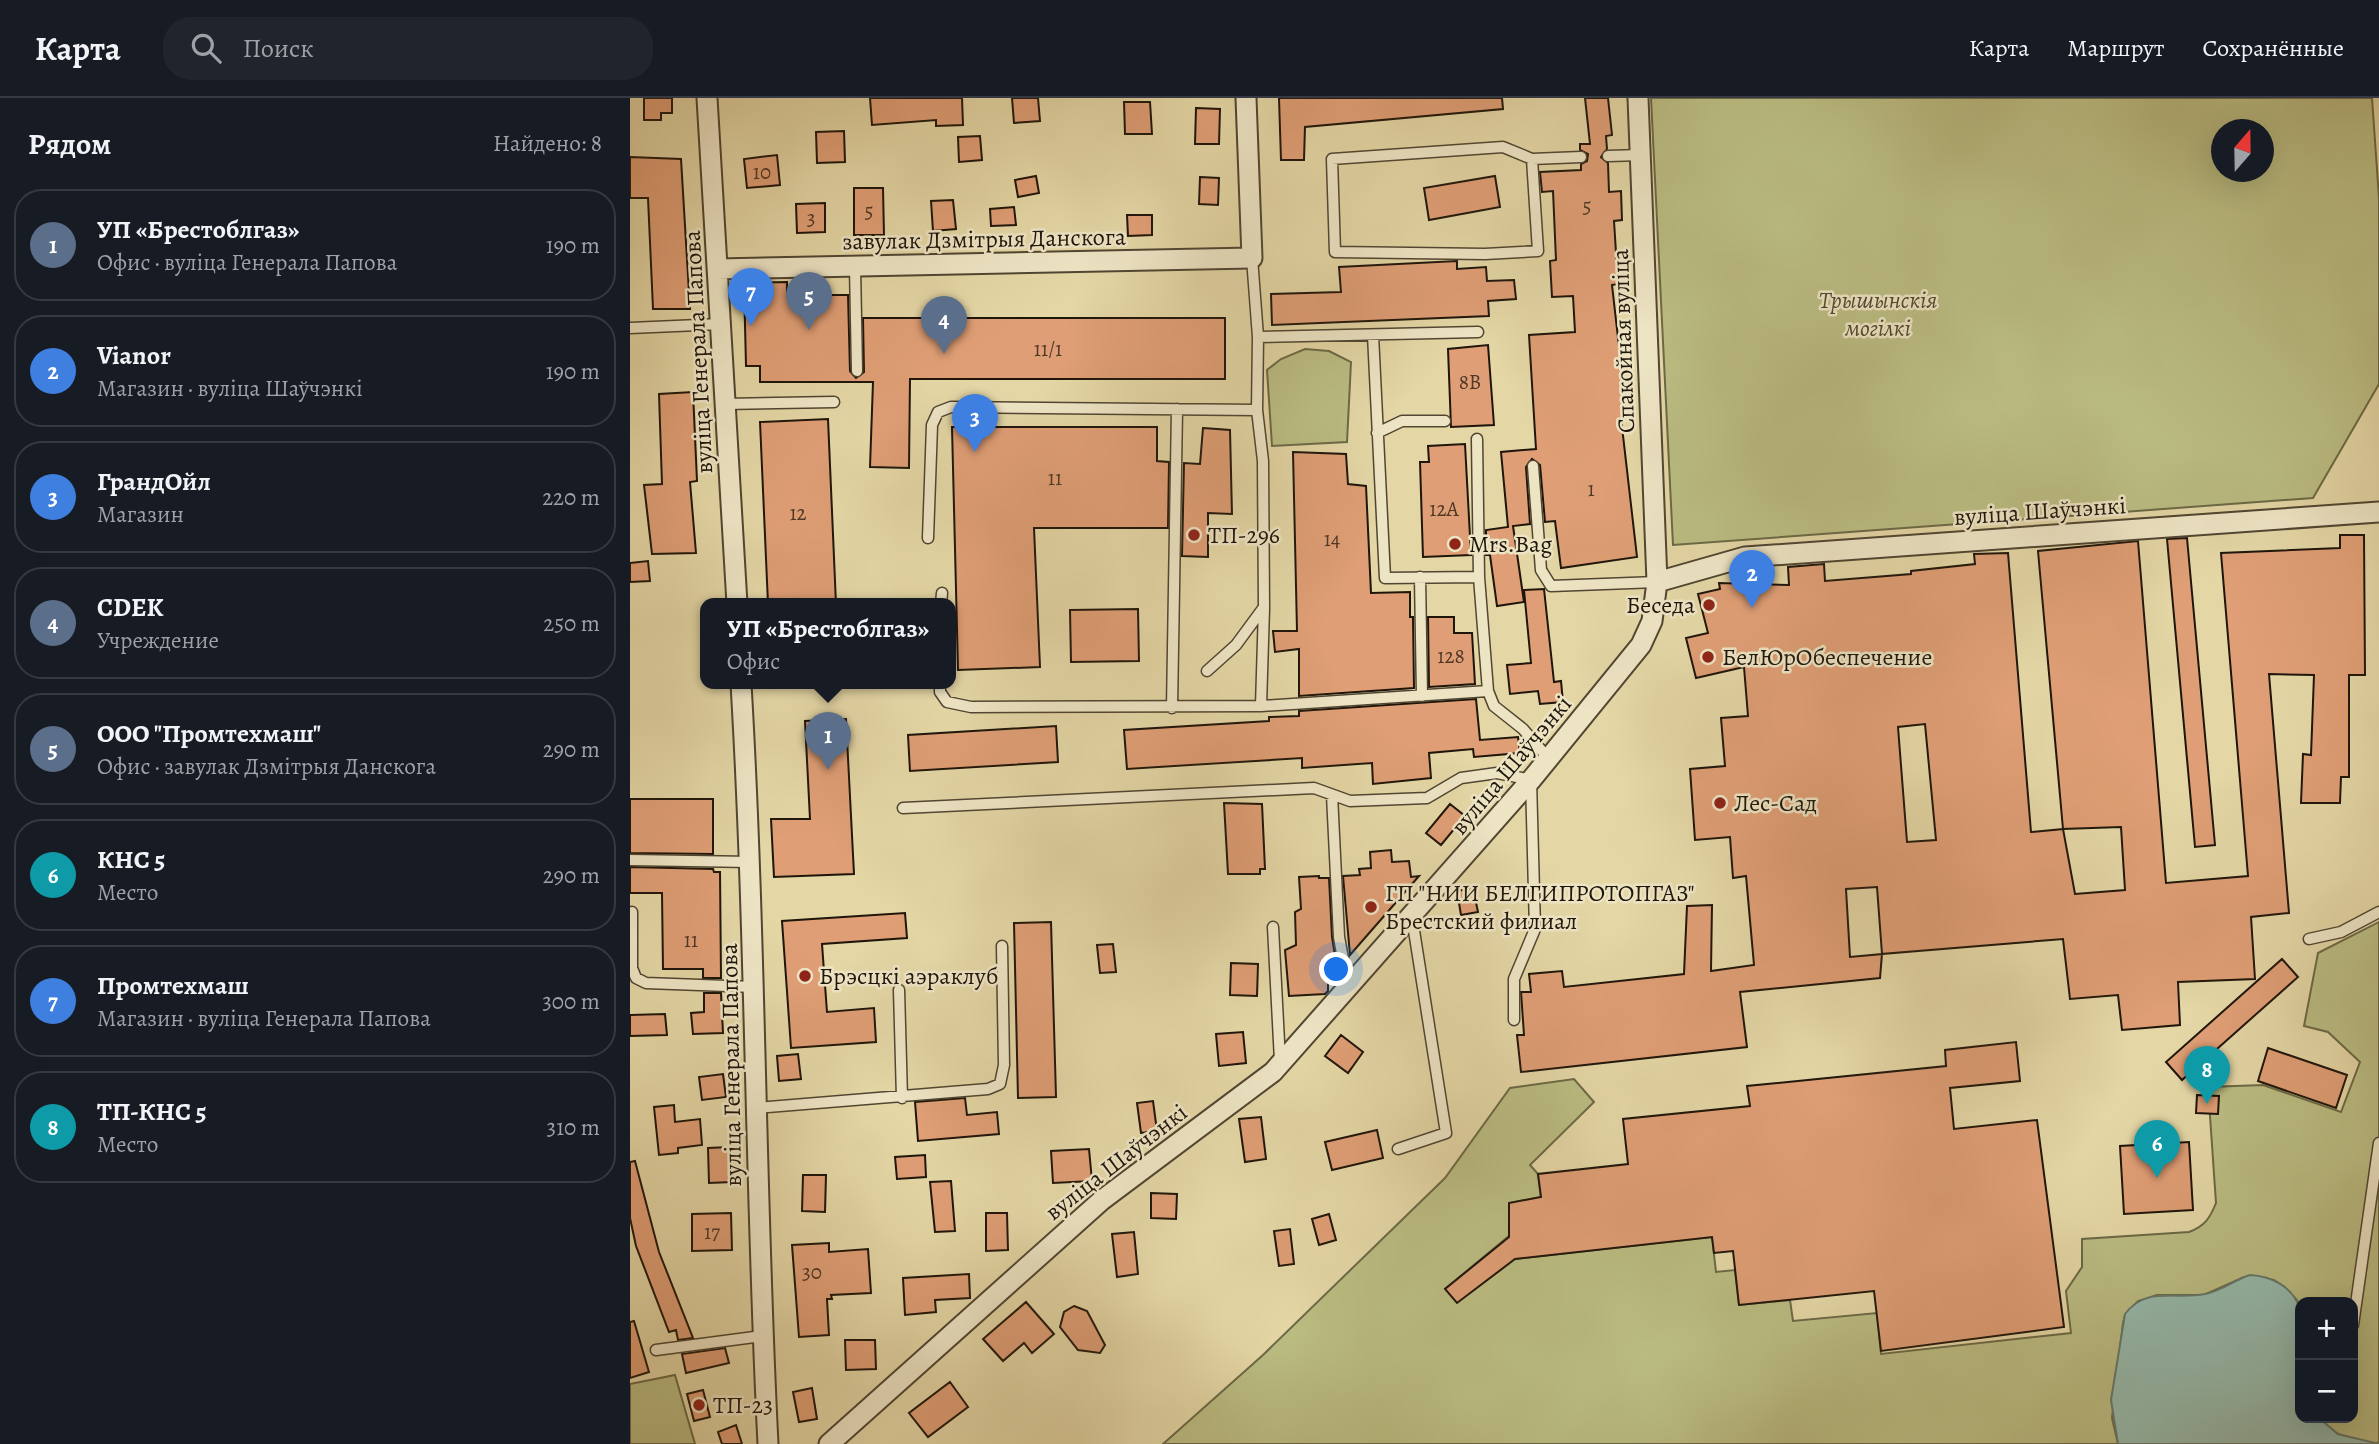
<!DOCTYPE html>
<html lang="ru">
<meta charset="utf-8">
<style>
:root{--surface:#171b24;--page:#20242c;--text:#f1f3f6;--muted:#9ea1a6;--line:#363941;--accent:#1a73e8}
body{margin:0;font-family:Alegreya,serif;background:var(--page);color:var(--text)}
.controls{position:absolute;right:21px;bottom:21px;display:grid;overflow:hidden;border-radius:14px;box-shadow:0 7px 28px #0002}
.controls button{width:63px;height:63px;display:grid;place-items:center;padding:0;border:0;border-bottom:2px solid var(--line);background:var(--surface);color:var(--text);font:35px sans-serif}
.compass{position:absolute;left:1581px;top:21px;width:63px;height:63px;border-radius:50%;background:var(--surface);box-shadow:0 7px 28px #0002;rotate:20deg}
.you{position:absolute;left:707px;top:872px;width:24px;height:24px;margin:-18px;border:5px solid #fff;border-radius:50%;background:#1a73e8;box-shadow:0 0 0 10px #1a73e833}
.badge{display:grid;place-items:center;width:46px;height:46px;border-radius:50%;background:var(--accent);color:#fff;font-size:23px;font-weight:700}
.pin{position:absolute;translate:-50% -58px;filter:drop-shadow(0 2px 4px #0008)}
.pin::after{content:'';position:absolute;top:37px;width:24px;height:21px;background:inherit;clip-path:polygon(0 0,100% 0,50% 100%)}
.popup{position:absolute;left:70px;top:500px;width:256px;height:91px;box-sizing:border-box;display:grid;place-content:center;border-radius:14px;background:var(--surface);filter:drop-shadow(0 2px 5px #0005);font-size:23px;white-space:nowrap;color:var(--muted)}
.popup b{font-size:26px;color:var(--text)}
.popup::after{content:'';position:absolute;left:50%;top:100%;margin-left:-14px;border:14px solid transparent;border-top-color:var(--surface)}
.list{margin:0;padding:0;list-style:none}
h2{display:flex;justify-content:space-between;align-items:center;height:91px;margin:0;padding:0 28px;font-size:30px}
h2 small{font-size:23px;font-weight:400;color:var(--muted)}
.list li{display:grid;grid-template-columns:46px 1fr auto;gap:21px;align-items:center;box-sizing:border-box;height:112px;margin:0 14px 14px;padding:0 14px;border:2px solid var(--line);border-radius:28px}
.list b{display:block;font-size:26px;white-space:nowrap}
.list p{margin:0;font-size:23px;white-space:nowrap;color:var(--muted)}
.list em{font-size:23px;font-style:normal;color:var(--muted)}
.icon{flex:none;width:38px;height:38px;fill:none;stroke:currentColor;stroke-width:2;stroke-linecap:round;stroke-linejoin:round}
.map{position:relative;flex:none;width:1749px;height:1346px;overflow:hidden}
header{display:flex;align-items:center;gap:42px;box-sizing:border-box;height:98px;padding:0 35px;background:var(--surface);border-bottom:2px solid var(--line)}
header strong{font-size:33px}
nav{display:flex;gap:38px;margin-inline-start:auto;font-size:24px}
.search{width:490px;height:63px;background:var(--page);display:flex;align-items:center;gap:18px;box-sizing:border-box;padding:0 24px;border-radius:28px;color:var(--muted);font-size:26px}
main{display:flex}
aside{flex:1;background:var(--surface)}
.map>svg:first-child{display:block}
</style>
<header>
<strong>Карта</strong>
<div class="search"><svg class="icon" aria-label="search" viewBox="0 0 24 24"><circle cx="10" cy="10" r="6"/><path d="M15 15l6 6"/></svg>Поиск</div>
<nav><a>Карта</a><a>Маршрут</a><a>Сохранённые</a></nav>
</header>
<main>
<aside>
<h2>Рядом<small>Найдено: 8</small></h2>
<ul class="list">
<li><span class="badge" style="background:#5c6f8a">1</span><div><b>УП «Брестоблгаз»</b><p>Офис · вуліца Генерала Папова</p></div><em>190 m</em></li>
<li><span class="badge" style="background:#3f7fe0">2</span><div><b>Vianor</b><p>Магазин · вуліца Шаўчэнкі</p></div><em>190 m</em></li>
<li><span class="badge" style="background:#3f7fe0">3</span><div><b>ГрандОйл</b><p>Магазин</p></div><em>220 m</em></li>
<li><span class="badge" style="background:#5c6f8a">4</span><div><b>CDEK</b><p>Учреждение</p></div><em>250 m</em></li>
<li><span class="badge" style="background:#5c6f8a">5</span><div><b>ООО &quot;Промтехмаш&quot;</b><p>Офис · завулак Дзмітрыя Данскога</p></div><em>290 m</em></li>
<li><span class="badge" style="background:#0f9aa8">6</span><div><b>КНС 5</b><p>Место</p></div><em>290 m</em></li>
<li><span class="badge" style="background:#3f7fe0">7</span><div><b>Промтехмаш</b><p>Магазин · вуліца Генерала Папова</p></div><em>300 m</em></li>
<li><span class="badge" style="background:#0f9aa8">8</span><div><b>ТП-КНС 5</b><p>Место</p></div><em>310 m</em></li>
</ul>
</aside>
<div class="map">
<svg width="1749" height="1346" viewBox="0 0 1749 1346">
<rect width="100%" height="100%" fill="#e4d6a5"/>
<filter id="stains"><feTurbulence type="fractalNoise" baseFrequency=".00286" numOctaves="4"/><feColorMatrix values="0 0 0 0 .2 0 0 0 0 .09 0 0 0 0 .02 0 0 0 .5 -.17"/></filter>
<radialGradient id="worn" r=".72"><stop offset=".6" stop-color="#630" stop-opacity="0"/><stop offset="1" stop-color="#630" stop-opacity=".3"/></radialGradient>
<path fill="#babc82" stroke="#6c6946" stroke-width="2" fill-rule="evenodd" d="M 1021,0 L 1742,0 L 1749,100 L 1749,286 L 1683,400 L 1043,447 ZM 1591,32 L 1633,32 L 1633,74 L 1591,74 Z
M 675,251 L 699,253 L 721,264 L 717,344 L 642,348 L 637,272 L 651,261 Z
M 1749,824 L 1749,1345 C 1727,1346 1703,1338 1689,1320 L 1723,1320 L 1723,1204 L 1670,1204 L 1670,1211 L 1667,1202 L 1644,1182 L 1614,1179 L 1574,1197 L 1527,1197 L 1508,1203 L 1495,1217 L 1493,1225 L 1482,1320 L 1488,1346 L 533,1346 L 633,1257 L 815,1080 L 880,990 L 944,981 L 964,1004 L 900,1067 L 908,1076 L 911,1099 L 879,1105 L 880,1137 L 815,1191 L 885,1161 L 1082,1139 L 1086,1174 L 1105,1172 L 1109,1207 L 1160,1202 L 1163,1223 L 1247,1215 L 1251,1256 L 1441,1235 L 1436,1193 L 1452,1169 L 1452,1141 L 1559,1134 C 1575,1128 1580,1120 1586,1105 L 1578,989 L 1633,987 L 1711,1014 L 1730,964 L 1698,934 L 1674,928 L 1688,855 Z
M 45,1277 L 65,1346 L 0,1346 L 0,1286 Z"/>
<path fill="#95b9ab" stroke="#66786b" stroke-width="2" d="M 1620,1177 C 1642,1178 1663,1189 1670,1211 L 1670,1320 L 1689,1320 L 1708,1336 L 1749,1346 L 1488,1346 L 1481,1302 L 1495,1216 C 1516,1188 1545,1202 1575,1196 C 1592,1193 1604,1182 1620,1177 Z"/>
<path fill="#df9e75" stroke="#1f160b" stroke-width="2" fill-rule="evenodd" d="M 14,0 L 42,0 L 42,15 L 31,15 L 31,22 L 14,22 Z
M 240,0 L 332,0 L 333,27 L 306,28 L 306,22 L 242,27 Z
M 382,0 L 408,0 L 410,23 L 384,25 Z
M 649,0 L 872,0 L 873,11 L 675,29 L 674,62 L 651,62 Z
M 955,0 L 978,0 L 982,37 L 976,38 L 977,51 L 971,59 L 978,65 L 979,94 L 991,93 L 992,122 L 984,123 L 988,186 L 982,187 L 997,319 L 991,320 L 1007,459 L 931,470 L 925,423 L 915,424 L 910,367 L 902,361 L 896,369 L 900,426 L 883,428 L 894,504 L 867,508 L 860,457 L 856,457 L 856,432 L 878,429 L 871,354 L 906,351 L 899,237 L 945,234 L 943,198 L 922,199 L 920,163 L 926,162 L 923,93 L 912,94 L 910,74 L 951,72 L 951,66 L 957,63 L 958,56 L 950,52 L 950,46 L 960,46 Z
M 494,4 L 520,4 L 522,36 L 495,36 Z
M 566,10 L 590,11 L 589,46 L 565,46 Z
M 214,33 L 215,64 L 187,65 L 186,34 Z
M 350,38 L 352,62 L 329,64 L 328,39 Z
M 147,57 L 150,87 L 117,90 L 114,61 Z
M 0,59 L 51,61 L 60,211 L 23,211 L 18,100 L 0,100 Z
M 406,78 L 409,95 L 388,99 L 385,82 Z
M 865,78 L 870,109 L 799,122 L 794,90 Z
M 570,79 L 589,80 L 588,107 L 569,106 Z
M 224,90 L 253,90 L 254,137 L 224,137 Z
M 323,102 L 326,131 L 303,133 L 301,103 Z
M 195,105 L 195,134 L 167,135 L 166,106 Z
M 384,109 L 386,127 L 361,128 L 360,111 Z
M 497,117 L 522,117 L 522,137 L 498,138 Z
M 827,163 L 827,171 L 856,169 L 857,183 L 884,182 L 886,201 L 858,203 L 859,218 L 642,227 L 641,196 L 711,194 L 709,169 Z
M 157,184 L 157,197 L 218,197 L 220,273 L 226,280 L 234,274 L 233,220 L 595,220 L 595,281 L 280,281 L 279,370 L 240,369 L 243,284 L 130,284 L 130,268 L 116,268 L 114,185 Z
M 858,247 L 864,327 L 821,329 L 818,251 Z
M 63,294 L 67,383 L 60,384 L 66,455 L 22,456 L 14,387 L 32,386 L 29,296 Z
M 198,321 L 206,506 L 138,506 L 130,324 Z
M 322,329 L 527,329 L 527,363 L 539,364 L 538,430 L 404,430 L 410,569 L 328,572 Z
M 573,330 L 600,332 L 602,416 L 578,415 L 578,459 L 552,458 L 554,365 L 570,366 Z
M 835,346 L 841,457 L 793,459 L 790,364 L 799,364 L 798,348 Z
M 663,354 L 716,356 L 718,386 L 736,388 L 741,495 L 780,494 L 780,519 L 783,519 L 784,590 L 669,598 L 669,551 L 645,554 L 643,533 L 667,533 Z
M 1710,437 L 1734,437 L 1735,577 L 1719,577 L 1719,679 L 1711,679 L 1710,705 L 1671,705 L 1673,656 L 1681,657 L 1684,577 L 1639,576 L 1659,815 L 1621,819 L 1625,881 L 1548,884 L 1550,927 L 1492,932 L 1488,897 L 1440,901 L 1433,841 L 1252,856 L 1250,880 L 1110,894 L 1117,949 L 891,974 L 887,937 L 894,937 L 891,894 L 901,894 L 899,876 L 932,873 L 934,889 L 1054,876 L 1057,808 L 1082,807 L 1081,873 L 1124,867 L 1116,778 L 1103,780 L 1100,739 L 1065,742 L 1060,671 L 1095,668 L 1091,620 L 1118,618 L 1114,569 L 1066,580 L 1056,540 L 1078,535 L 1068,496 L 1090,491 L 1089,485 L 1159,487 L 1158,469 L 1194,466 L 1195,483 L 1281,476 L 1281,473 L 1345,466 L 1344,456 L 1378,455 L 1401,734 L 1433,731 L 1408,453 L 1508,443 L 1536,785 L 1618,778 L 1591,455 L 1710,450 ZM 1295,626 L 1306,742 L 1277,744 L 1268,629 ZM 1491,729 L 1495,792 L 1445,796 L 1433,731 ZM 1247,789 L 1252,856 L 1220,859 L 1216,791 Z
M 1557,440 L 1585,747 L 1565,749 L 1537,441 Z
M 18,463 L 20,483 L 0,484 L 0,465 Z
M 914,491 L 924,584 L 931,583 L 933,604 L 910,606 L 908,593 L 880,596 L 877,567 L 901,565 L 894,492 Z
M 508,511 L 509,563 L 441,564 L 440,512 Z
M 798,519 L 824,519 L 824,535 L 842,535 L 845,586 L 799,589 Z
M 846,601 L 850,642 L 888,639 L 890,655 L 844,659 L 843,651 L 799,655 L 801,680 L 743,686 L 742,665 L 672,670 L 672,660 L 497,671 L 494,632 L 639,623 L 639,619 L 669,618 L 669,613 Z
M 216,621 L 224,776 L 144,779 L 141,721 L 180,721 L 175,623 Z
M 426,628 L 428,664 L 280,673 L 278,637 Z
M 0,701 L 83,701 L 83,756 L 0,755 Z
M 594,705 L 632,706 L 635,771 L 630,771 L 630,776 L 598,776 Z
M 820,706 L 835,718 L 811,747 L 796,735 Z
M 761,752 L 762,764 L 779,763 L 781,779 L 789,778 L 720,857 L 713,778 L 730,777 L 729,771 L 741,770 L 740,754 Z
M 0,769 L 83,771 L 84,774 L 90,774 L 91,880 L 73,880 L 73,871 L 33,871 L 32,795 L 0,795 Z
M 689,778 L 689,780 L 699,780 L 702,839 L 707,871 L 698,882 L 698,893 L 695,896 L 659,898 L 655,852 L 666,847 L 665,814 L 671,811 L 669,779 Z
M 843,790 L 848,814 L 831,817 L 827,793 Z
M 275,815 L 277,840 L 192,846 L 197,914 L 244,910 L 246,944 L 161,950 L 152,823 Z
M 421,824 L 426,999 L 388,1000 L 384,825 Z
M 483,846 L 486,874 L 470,875 L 467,847 Z
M 1652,861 L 1668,879 L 1552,982 L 1536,964 Z
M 601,865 L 628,866 L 627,898 L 600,897 Z
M 74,895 L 91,895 L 93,935 L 63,936 L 61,915 L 74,914 Z
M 35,916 L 37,937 L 0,938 L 0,917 Z
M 613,934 L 616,965 L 589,968 L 586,936 Z
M 711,937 L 733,954 L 718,975 L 695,958 Z
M 1386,944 L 1390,983 L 1320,990 L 1324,1031 L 1407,1022 L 1434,1229 L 1251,1253 L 1244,1193 L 1109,1207 L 1103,1153 L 1084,1155 L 1082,1139 L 885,1161 L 827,1205 L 815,1191 L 879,1139 L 879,1105 L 911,1099 L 908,1076 L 998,1066 L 993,1021 L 1120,1008 L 1117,988 L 1316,968 L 1315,952 Z
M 1638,950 L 1717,977 L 1706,1010 L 1628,983 Z
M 168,956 L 171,981 L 149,983 L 147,958 Z
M 93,976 L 96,999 L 72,1002 L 69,979 Z
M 1567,997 L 1589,998 L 1588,1016 L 1566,1015 Z
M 335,1000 L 337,1017 L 367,1014 L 369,1036 L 288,1043 L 285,1004 Z
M 523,1003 L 527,1033 L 511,1035 L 507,1005 Z
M 44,1007 L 45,1024 L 70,1021 L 72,1047 L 48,1050 L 48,1055 L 29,1057 L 24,1009 Z
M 631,1019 L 636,1061 L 615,1064 L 609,1021 Z
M 747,1032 L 753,1060 L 702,1072 L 695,1044 Z
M 1559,1044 L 1563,1112 L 1494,1116 L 1490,1048 Z
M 100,1049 L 102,1084 L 79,1085 L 78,1050 Z
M 459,1051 L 462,1083 L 423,1085 L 421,1053 Z
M 295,1057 L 296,1079 L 267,1081 L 265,1059 Z
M 5,1063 L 29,1154 L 63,1240 L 48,1242 L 46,1232 L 39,1234 L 6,1148 L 0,1120 L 0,1064 Z
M 173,1077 L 196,1077 L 195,1114 L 172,1113 Z
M 321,1083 L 325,1133 L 305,1134 L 300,1084 Z
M 521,1095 L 547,1096 L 546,1121 L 521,1120 Z
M 101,1115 L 102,1152 L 62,1153 L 62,1116 Z
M 356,1115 L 377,1115 L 378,1152 L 356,1153 Z
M 699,1116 L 706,1142 L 689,1147 L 682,1121 Z
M 660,1131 L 664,1166 L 649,1168 L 644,1133 Z
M 504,1134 L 508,1176 L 487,1179 L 482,1136 Z
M 199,1145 L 199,1154 L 238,1151 L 241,1195 L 201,1197 L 202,1201 L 197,1201 L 199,1237 L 169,1239 L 162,1147 Z
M 339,1176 L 340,1200 L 305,1202 L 306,1214 L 275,1217 L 273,1180 Z
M 396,1204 L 424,1236 L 402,1255 L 394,1245 L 373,1263 L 353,1241 Z
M 444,1208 L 457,1213 L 475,1247 L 470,1255 L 448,1252 L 430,1229 L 434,1214 Z
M 4,1223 L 19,1274 L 0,1280 L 0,1224 Z
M 215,1242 L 245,1242 L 246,1271 L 216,1272 Z
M 95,1250 L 99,1265 L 56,1275 L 52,1256 Z
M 320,1284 L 338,1309 L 298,1339 L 279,1315 Z
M 182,1290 L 187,1321 L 169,1324 L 163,1294 Z
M 73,1292 L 80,1319 L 64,1323 L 57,1296 Z
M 106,1327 L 112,1346 L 92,1346 L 88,1334 Z"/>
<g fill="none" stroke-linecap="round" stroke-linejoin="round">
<g stroke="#504632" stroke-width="13">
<path id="lane" d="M 978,58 L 1011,57
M 902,61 L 908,153 L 855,156 L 705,154 L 702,61 L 873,49 L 902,61 L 951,59
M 225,169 L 227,273
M 0,230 L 91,226
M 743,237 L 755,480 L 849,479 L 858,593 L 864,608 L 893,631 L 918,660
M 628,239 L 848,234
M 95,306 L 204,304
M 747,335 L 772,323 L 815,323
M 847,341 L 849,479
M 903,368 L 911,472 L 921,488 L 1027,484
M 298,440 L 302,327 L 308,314 L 321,309 L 627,312
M 790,479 L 792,598
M 311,506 L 312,495
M 577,573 L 606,547 L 634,509 L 633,363 L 627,312 L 628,239 L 622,160
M 310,586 L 310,594 L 317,604 L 341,609 L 631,608 L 634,510
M 631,608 L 858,593
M 542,610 L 547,311
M 702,697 L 709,839 L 718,888
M 273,710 L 684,690 L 720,703 L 797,700 L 831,680 L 867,675 L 901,682 L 905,831 L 884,881 L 884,922
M 0,762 L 121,764
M 2,814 L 2,870 L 6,880 L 16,885 L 124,889
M 643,829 L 650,963
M 1679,841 L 1711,834 L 1749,814
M 269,892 L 272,1000
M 126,1010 L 358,991 L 370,986 L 374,967 L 372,848
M 768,1051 L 816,1035 L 782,820
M 1723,1227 L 1749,1045
M 26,1252 L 132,1238"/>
</g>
<g stroke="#504632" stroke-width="23">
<path id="street" d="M 77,0 L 107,506
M 88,171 L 622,160 L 616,0
M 1027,484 L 1115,459 L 1749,414
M 111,586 C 126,839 125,1093 138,1346
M 199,1346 L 472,1102 L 643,974 L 901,682 L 1011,547 L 1022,523 L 1027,484 L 1008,0"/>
</g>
<use href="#lane" stroke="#ede4c4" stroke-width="10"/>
<use href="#street" stroke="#ede4c4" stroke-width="19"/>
</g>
<g fill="#8f2418" stroke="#ede4c4" stroke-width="2.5">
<circle cx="564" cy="437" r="7"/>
<circle cx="825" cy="446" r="7"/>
<circle cx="1079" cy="507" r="7"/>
<circle cx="1078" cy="559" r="7"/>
<circle cx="1090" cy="705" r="7"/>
<circle cx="741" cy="809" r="7"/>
<circle cx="175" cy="878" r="7"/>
<circle cx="69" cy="1307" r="7"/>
</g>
<g text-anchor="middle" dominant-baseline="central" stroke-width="5" stroke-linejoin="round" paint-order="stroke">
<g font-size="21" fill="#4f3826">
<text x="132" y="74">10</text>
<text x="957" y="108">5</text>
<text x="239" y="113">5</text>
<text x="181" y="120">3</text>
<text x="418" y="251">11/1</text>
<text x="840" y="284">8В</text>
<text x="425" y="380">11</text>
<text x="961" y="391">1</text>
<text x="814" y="411">12А</text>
<text x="168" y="415">12</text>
<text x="702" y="441">14</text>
<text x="821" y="558">128</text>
<text x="61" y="842">11</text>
<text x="82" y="1134">17</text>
<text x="182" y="1174">30</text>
</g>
<g font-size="24" fill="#1f160b" stroke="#ede4c4">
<text transform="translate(354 141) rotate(-1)">завулак Дзмітрыя Данскога</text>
<text transform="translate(993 243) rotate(-92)">Спакойная вуліца</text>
<text transform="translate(68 254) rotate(-93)">вуліца Генерала Папова</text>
<text transform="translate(1410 413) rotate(-4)">вуліца Шаўчэнкі</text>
<text transform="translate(881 667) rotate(-50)">вуліца Шаўчэнкі</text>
<text transform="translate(101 967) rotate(-91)">вуліца Генерала Папова</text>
<text transform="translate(486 1064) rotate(-38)">вуліца Шаўчэнкі</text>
</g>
<g font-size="24" font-style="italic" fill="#4e482f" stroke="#ede4c4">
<text x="1248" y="202">Трышынскія<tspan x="1248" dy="28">могілкі</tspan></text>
</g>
<g font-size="24" fill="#1f160b" stroke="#ede4c4" text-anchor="start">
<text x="578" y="437">ТП-296</text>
<text x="839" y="446">Mrs.Bag</text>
<text x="1065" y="507" text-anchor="end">Беседа</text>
<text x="1092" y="559">БелЮрОбеспечение</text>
<text x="1104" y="705">Лес-Сад</text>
<text x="755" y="795">ГП "НИИ БЕЛГИПРОТОПГАЗ"<tspan x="755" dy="28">Брестский филиал</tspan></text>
<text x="189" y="878">Брэсцкі аэраклуб</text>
<text x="83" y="1307">ТП-23</text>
</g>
</g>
<rect width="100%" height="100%" filter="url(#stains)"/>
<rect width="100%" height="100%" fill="url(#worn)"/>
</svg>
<div class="controls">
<button>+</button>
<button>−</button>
</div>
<svg class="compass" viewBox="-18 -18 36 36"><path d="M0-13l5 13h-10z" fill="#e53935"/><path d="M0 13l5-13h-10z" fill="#9ea1a6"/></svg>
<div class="you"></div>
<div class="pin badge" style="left:198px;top:672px;background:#5c6f8a">1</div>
<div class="popup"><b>УП «Брестоблгаз»</b>Офис</div>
<div class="pin badge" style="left:1122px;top:510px;background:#3f7fe0">2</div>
<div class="pin badge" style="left:345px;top:354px;background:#3f7fe0">3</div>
<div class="pin badge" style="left:314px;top:256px;background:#5c6f8a">4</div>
<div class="pin badge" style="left:179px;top:232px;background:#5c6f8a">5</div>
<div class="pin badge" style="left:1527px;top:1080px;background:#0f9aa8">6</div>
<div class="pin badge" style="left:121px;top:228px;background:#3f7fe0">7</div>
<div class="pin badge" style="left:1577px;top:1006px;background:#0f9aa8">8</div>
</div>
</main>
